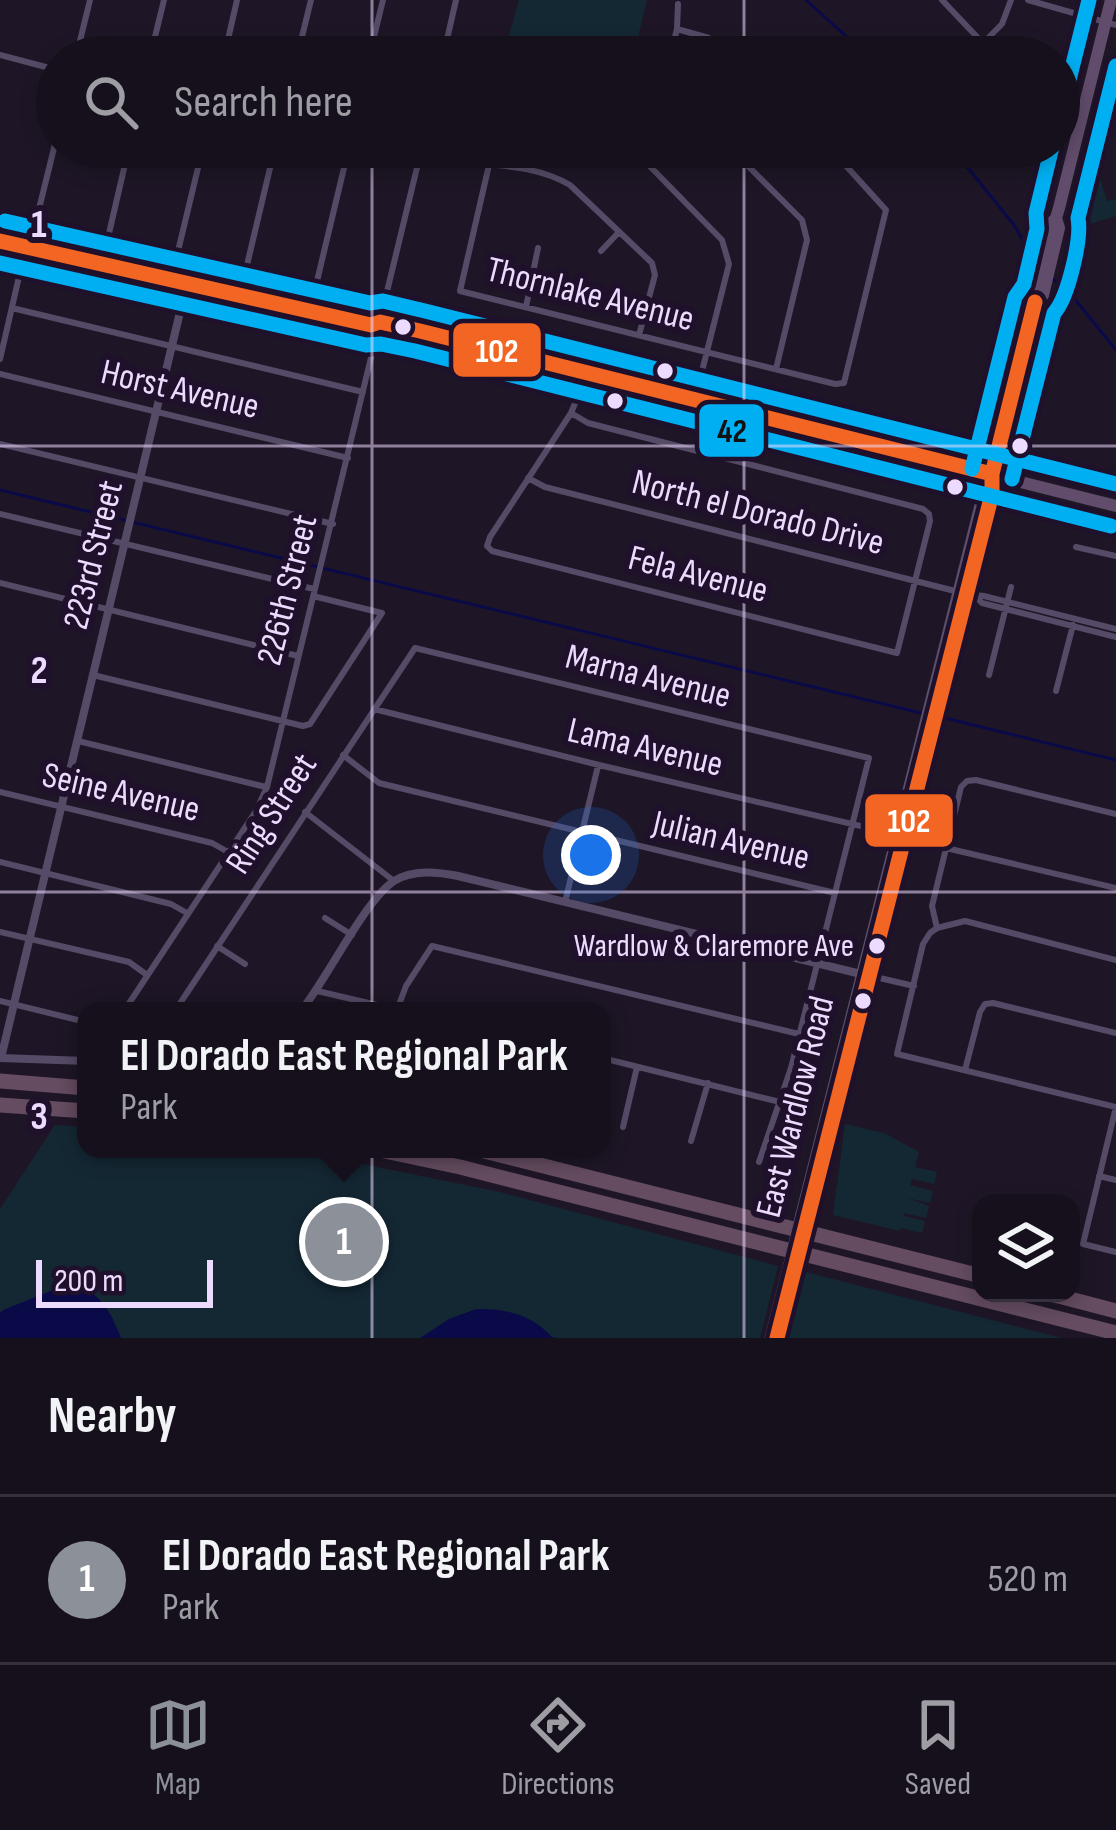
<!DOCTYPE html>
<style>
:root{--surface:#16101c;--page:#1f1925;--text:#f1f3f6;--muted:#9e9da3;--line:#35303b;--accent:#8c9099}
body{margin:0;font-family:"Sofia Sans Condensed",sans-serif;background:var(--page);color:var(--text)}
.controls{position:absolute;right:36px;bottom:36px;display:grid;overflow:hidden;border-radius:24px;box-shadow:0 6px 18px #0003}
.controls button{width:108px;height:108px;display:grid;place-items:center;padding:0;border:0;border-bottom:3px solid var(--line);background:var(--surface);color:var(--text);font:60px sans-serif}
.scale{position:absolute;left:36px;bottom:30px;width:177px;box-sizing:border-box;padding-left:12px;border:6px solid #ecdbff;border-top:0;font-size:33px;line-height:42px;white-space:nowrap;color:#ecdbff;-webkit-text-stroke:9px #1f102c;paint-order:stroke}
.you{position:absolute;left:591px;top:855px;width:42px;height:42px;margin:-30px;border:9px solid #fff;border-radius:50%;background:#1a73e8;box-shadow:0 0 0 18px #1a73e833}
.badge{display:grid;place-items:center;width:78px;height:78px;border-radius:50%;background:var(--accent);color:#fff;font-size:39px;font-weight:700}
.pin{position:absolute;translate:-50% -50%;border:6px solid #fff;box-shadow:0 3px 12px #0006}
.popup{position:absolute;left:77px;top:1002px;width:534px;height:156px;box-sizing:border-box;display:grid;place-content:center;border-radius:24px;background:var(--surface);filter:drop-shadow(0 3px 9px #0005);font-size:39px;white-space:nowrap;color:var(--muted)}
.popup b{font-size:45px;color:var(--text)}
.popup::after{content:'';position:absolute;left:50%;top:100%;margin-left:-24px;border:24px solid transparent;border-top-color:var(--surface)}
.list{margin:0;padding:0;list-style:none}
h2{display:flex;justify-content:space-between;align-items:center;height:156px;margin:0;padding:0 48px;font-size:51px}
h2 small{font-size:39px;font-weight:400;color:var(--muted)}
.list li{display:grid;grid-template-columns:78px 1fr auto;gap:36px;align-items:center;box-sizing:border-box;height:168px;padding:0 48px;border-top:3px solid var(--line)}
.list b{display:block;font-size:45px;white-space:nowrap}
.list p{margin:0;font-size:39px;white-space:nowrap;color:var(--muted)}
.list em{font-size:39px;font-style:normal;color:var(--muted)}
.icon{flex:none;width:66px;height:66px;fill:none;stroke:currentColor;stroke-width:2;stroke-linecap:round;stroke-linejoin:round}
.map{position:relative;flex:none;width:1116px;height:1338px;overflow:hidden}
.search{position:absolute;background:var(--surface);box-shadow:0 6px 18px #0003;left:36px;right:36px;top:36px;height:132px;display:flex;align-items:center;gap:30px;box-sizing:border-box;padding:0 42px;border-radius:66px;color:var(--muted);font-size:45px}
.sheet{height:324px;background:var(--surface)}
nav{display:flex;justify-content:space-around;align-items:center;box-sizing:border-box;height:168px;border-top:3px solid var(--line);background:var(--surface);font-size:33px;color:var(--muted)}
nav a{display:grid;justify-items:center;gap:6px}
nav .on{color:var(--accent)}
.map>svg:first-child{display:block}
</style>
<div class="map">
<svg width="1116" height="1338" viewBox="0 0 1116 1338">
<rect width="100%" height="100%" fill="#1e1626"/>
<path fill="#142834" d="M 519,0 L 647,0 L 633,57 L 515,57 L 519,42 L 508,39 Z
M 1089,142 L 1107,201 L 1116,199 L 1116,216 L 1073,229 L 1071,215 Z
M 845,1124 L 884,1133 L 919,1152 L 915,1167 L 937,1172 L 934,1184 L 912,1179 L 910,1185 L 933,1191 L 930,1203 L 907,1198 L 929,1206 L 926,1218 L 904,1213 L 904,1216 L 925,1221 L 922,1233 L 901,1228 L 900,1231 L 833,1215 Z
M 55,1125 L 86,1127 L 86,1149 L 277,1149 L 318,1155 L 500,1192 L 778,1266 L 760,1338 L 0,1338 L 0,1209 Z
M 802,1271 L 1062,1338 L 784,1338 Z"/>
<path fill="#0a0a49" d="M 68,1284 C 100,1290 110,1310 121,1338 L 0,1338 L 0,1313 L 3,1310 Z
M 476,1309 C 505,1308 533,1315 552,1337 L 557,1338 L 420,1338 L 449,1319 Z"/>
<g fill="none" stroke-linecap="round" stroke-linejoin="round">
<path stroke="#0a0a49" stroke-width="3" d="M 806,0 L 869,57
M 951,147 L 1014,225 L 1035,261
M 1054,280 L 1065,287 L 1116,350
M 0,490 L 925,714
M 941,717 L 1116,760"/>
<path stroke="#564b67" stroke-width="6" d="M 942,0 L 996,57
M 1028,0 L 1116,25
M 677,29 L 709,38 L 733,57
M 983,43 L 1002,24 L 1011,0
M 0,55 L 57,70
M 76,57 L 90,0
M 150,57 L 164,0
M 224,57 L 237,0
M 297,57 L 311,0
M 369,57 L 383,0
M 443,57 L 456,0
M 670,57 L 677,29 L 678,4
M 1059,76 L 1060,75
M 379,147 C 408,154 436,158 466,162 C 501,166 538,166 570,185 L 652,263 L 655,275 L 639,335
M 631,147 L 722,240 L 729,264 L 695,399
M 729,147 L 802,220 L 807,240 L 776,369
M 489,165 L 460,291 L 835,384 L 844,383 L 886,210 L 829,147
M 601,251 L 619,232
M 104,255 L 129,147
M 173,272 L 203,147
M 242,286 L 275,147
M 312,302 L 349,147
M 526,307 L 538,248
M 12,308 L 363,392
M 0,359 L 24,255 L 34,229 L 57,136
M 0,374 L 348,458
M 571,413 L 588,423 L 923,509 L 929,514 L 930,521 L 897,653 L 492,551 L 487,546 L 490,537 L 571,413 L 588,372
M 0,444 L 333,524
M 528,478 L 545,487 L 955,591
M 0,514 L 314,589
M 1076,547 L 1116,556
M 0,583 L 298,656
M 968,594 L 984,596 L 1116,629
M 976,597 L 982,603 L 1116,637
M 93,675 L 303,726 L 310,724 L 382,613 L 313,596
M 989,675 L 1011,587
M 1056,691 L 1073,625
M 374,709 L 599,765 L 895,834
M 78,741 L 266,787
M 343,755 L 379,783 L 835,893
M 0,792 L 212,843 L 228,852
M 305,812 L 394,881
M 1116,814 L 976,780 L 967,781 L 961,787 L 932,906 L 937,928 L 930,933 L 923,944 L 897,1054 L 1116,1107 L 1083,1244 L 1116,1252
M 946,848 L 1116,888
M 0,862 L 171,904 L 187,913
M 565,902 L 598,766
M 325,918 L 352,935
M 937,928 L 965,921 L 1116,960
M 0,932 L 129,962 L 147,975
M 217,946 L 245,964
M 871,976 L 914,986
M 317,991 L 403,1011
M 0,1001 L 86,1022
M 397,1010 L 406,986 L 432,946 L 799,1034
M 124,1011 L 256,811 L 267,787 L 422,147
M 175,1011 L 415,648 L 869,758 L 791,1068 L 759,1162
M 602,1058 L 780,1102
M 965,1070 L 980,1012 L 985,1004 L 993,1003 L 1116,1033
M 623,1127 L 637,1067
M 691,1141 L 708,1083
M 1099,1176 L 1116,1180"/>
<path stroke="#564b67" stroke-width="8" d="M 301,1011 C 327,979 365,900 394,881 C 413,869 438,872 458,876 L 861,974
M 1,1058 L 187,283
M 1,1058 L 86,1061"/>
<path stroke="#5a4f6c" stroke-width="9" d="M 800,1214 L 980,501 L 991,477
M 808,1217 L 992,494 L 992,474
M 769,1338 L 788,1264
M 777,1338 L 795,1266"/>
<path stroke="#614c6b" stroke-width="12" d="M 0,232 L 374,316 L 380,322
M 0,241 L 371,325 L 380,322 L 420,331 L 1116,506
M 1035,302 L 1032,292 L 1048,227 L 1056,218 L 1059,208 L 1111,0
M 992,474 L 1035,302 L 1043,295 L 1059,228 L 1056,218"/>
<path stroke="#654c60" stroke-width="15" d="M 0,1081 L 86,1088
M 0,1105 L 86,1111
M 375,1149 L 460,1167 L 1116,1333
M 476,1149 L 981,1276
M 1047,1293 L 1116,1311"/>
<path stroke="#5a4f6c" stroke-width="9" d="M 788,1264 L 800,1214
M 795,1266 L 808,1217"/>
<g stroke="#1f102c" stroke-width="24">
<path id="bus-1" d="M 0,241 L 371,325 L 380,322 L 420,331 L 992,474
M 777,1338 L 992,494 L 992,474 L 1035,302"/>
</g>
<g stroke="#1f102c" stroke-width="24">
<path id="bus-2" d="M 0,263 L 366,345 L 381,344 L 415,351 L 1111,526
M 1012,479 L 1054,313 C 1068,298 1082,238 1078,218 L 1116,66"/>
</g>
<g stroke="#1f102c" stroke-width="24">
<path id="bus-3" d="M 1059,120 L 1089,0
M 5,221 L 370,303 L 383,301 L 425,311 L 1116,484
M 972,469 L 1015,297 L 1024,284 L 1037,229 L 1036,213 L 1052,147"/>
</g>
<use href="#bus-1" stroke="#f26522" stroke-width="15"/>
<use href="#bus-2" stroke="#00aff2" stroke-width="15"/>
<use href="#bus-3" stroke="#00aff2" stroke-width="15"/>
</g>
<path fill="none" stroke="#ecdbff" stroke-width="3" stroke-opacity="0.55" d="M 372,0 L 372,57M 744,0 L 744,57M 372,147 L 372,1338M 744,147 L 744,1338M 0,446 L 1116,446M 0,892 L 1116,892"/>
<g fill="#ecdbff" stroke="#1f102c" stroke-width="4.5">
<circle cx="403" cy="327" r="10"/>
<circle cx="665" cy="371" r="10"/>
<circle cx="615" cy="401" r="10"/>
<circle cx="1020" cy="446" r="10"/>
<circle cx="955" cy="487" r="10"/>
<circle cx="877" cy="946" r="10"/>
<circle cx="863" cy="1001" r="10"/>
</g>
<g text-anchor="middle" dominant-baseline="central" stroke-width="12" stroke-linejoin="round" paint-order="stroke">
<g font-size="33" fill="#ecdbff" stroke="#1f102c" text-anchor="end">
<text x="854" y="946">Wardlow &amp; Claremore Ave</text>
</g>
<g font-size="36" fill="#ecdbff" stroke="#1f102c">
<text transform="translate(590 295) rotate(14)">Thornlake Avenue</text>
<text transform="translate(180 390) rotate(13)">Horst Avenue</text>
<text transform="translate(758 513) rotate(14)">North el Dorado Drive</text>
<text transform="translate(94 555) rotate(-76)">223rd Street</text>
<text transform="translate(698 575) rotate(14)">Fela Avenue</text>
<text transform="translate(288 590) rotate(-76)">226th Street</text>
<text transform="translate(648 677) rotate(14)">Marna Avenue</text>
<text transform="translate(645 748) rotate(13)">Lama Avenue</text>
<text transform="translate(121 793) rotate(13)">Seine Avenue</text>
<text transform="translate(272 814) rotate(-57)">Ring Street</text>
<text transform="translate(731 841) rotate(13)">Julian Avenue</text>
<text transform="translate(796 1107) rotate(-76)">East Wardlow Road</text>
</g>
</g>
<g font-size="39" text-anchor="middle" font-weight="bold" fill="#ecdbff" stroke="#1f102c" stroke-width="12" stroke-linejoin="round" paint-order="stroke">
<text x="39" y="237">1</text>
<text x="39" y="683">2</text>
<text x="39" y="1129">3</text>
</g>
<g stroke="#1f102c" stroke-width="4.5">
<rect x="451" y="321" width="92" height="58" rx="12" fill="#f26522"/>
<rect x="697" y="402" width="69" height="57" rx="12" fill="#00aff2"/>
<rect x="863" y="792" width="92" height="57" rx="12" fill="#f26522"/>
</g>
<g font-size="33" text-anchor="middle" font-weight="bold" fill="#fff">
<text x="497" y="362">102</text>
<text x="909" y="832">102</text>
</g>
<g font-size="33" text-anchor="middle" font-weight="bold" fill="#111">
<text x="732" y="442">42</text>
</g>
</svg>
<div class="controls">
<button><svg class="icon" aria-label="layers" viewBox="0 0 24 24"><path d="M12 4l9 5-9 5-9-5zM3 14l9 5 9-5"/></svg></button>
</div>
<div class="scale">200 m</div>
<div class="you"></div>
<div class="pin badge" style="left:344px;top:1242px">1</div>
<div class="popup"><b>El Dorado East Regional Park</b>Park</div>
<div class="search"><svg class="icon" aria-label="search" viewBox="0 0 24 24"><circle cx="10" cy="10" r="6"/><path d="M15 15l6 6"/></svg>Search here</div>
</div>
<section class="sheet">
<h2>Nearby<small></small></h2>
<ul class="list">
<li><span class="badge">1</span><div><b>El Dorado East Regional Park</b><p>Park</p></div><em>520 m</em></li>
</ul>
</section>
<nav>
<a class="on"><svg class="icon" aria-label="map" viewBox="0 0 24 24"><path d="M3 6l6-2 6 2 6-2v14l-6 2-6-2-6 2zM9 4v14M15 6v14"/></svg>Map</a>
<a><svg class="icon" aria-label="directions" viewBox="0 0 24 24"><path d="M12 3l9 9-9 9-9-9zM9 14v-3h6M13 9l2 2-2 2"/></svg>Directions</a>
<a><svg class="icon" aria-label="saved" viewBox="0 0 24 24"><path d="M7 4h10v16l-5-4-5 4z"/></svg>Saved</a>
</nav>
